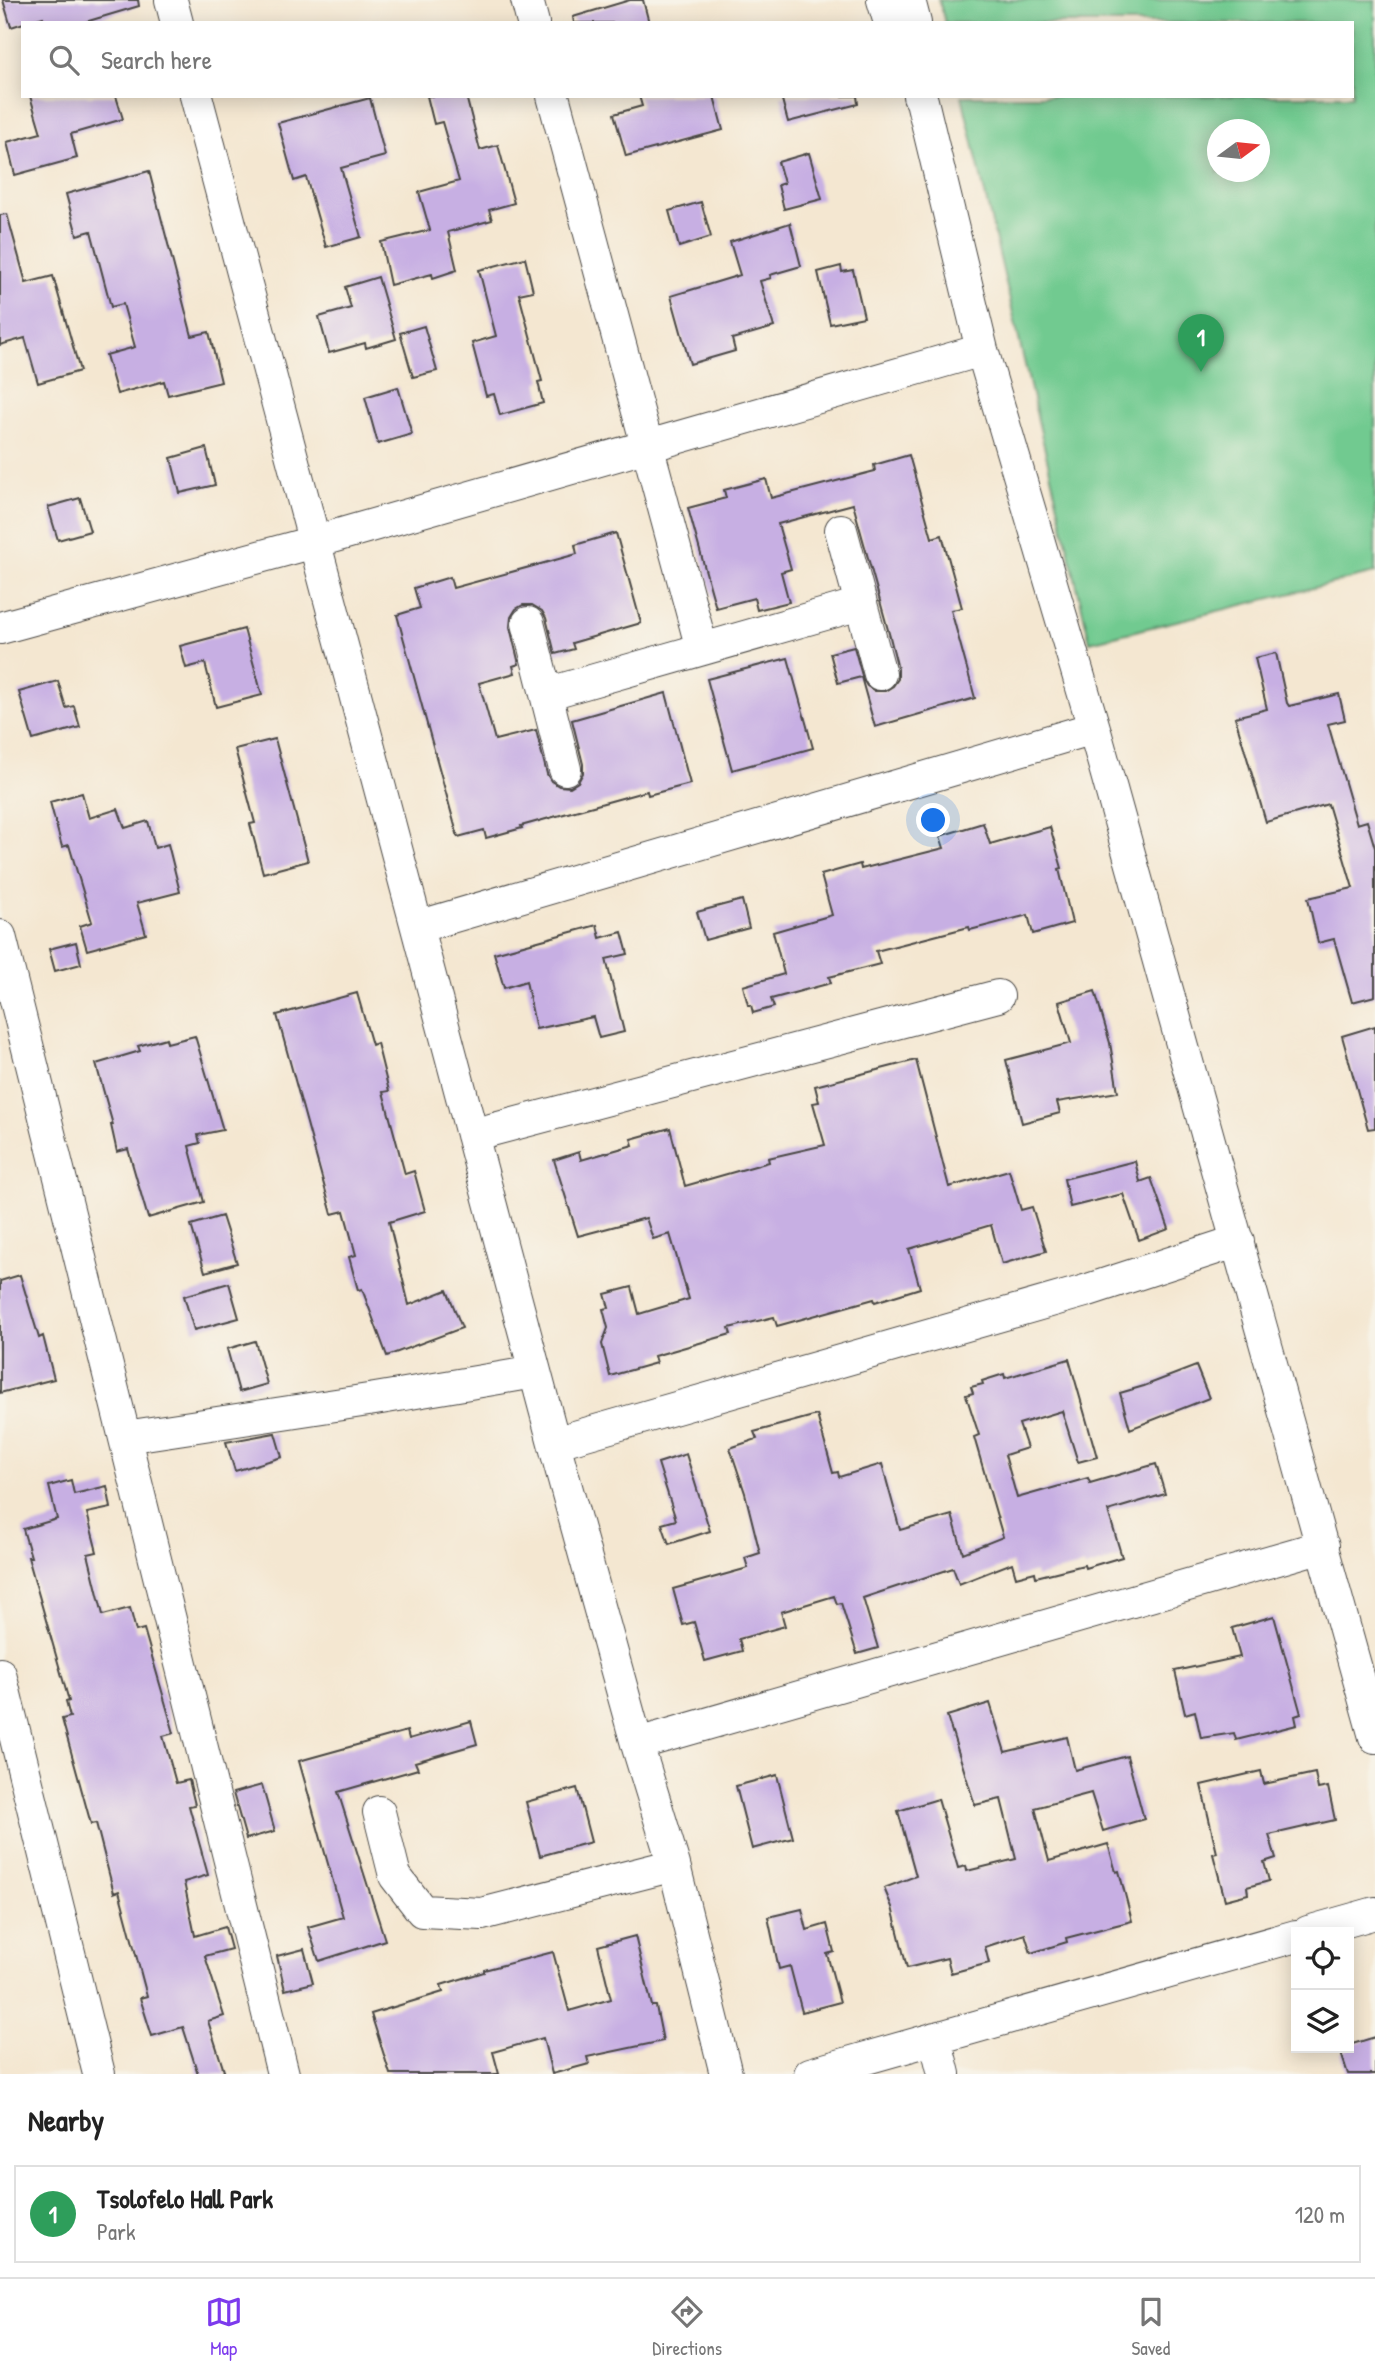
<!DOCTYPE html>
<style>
:root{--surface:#fff;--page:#f6f6f6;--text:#222;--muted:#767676;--line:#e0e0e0;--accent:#7c3aed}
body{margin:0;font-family:"Patrick Hand",sans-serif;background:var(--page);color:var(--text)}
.controls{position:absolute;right:21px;bottom:21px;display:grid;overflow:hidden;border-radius:0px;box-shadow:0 4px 18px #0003}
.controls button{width:63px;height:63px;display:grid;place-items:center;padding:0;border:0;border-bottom:2px solid var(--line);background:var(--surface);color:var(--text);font:35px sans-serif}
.compass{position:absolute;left:1207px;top:119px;width:63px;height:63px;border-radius:50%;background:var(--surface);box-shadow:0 4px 18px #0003;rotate:75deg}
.you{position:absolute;left:934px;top:821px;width:24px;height:24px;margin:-18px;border:5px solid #fff;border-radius:50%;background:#1a73e8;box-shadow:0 0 0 10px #1a73e833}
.badge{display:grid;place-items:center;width:46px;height:46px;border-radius:50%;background:var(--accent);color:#fff;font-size:23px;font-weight:700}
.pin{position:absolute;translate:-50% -58px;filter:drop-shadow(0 2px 4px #0008)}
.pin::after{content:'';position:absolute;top:37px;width:24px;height:21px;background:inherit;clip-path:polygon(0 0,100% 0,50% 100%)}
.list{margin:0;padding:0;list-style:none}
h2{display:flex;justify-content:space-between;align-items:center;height:91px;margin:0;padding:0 28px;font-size:30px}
h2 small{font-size:23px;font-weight:400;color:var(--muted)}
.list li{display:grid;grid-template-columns:46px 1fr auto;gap:21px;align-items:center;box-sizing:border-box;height:98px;margin:0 14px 14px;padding:0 14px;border:2px solid var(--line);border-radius:0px}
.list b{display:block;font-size:26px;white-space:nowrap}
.list p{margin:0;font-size:23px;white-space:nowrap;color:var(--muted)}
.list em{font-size:23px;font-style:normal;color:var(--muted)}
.icon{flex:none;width:38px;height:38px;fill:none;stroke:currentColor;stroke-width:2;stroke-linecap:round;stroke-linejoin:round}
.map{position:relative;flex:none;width:1375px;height:2074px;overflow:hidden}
.search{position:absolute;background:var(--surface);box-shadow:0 4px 18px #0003;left:21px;right:21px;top:21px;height:77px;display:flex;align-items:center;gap:18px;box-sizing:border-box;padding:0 24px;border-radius:0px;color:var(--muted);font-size:26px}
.sheet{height:203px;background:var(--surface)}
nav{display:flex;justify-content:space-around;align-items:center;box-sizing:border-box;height:98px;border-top:2px solid var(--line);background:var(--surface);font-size:19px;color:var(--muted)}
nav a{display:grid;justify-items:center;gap:4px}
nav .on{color:var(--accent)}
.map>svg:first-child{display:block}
</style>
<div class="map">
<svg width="1375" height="2074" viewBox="0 0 1375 2074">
<rect width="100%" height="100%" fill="#f7f3e8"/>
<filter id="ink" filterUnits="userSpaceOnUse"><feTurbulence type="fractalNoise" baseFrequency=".0143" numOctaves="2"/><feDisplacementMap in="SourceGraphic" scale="14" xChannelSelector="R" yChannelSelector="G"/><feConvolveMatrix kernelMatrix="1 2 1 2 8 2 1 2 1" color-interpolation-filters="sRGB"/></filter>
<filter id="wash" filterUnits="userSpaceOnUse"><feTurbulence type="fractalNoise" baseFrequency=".00686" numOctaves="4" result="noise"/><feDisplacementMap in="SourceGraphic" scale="28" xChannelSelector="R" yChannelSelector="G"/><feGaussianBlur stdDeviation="1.57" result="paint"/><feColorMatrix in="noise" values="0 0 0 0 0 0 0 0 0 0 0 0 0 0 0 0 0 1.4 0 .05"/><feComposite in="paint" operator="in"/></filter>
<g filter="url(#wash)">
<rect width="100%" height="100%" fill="#f4e7d1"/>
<path fill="#71ca90" stroke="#4e7a5e" stroke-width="2" fill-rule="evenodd" d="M 939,0 L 1375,0 L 1375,573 L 1090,642 L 962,96 L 1352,96 L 1352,23 L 945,23 ZM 1218,130 L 1260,130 L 1260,172 L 1218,172 Z"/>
<g id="blocks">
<path fill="#c7afe3" d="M 3,0 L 138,0 L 139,6 L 82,23 L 45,23 L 43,17 L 11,27 Z
M 630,0 L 643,0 L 649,23 L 574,23 L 573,17 Z
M 30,96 L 116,96 L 123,119 L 71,134 L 77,158 L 15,175 L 7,142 L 41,133 Z
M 427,96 L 466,96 L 480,150 L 498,145 L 514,203 L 489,210 L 492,220 L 448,232 L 457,270 L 433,278 L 432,274 L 390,285 L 381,242 L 430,230 L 419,192 L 459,181 L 442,122 L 434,124 Z
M 639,96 L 714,96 L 723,130 L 626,156 L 614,114 L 642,106 Z
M 781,96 L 857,96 L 858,104 L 788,122 Z
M 370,98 L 385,156 L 341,168 L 361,237 L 326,247 L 306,177 L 294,181 L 278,123 Z
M 809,153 L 822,199 L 784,209 L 778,185 L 784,183 L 778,162 Z
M 149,171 L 192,336 L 209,332 L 221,382 L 168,395 L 164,381 L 117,394 L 106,355 L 135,347 L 123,304 L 111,307 L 91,231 L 77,235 L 66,194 Z
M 701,202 L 711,237 L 679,247 L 669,211 Z
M 7,214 L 26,283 L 53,276 L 80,371 L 38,383 L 25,338 L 0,345 L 0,215 Z
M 790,223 L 801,266 L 770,275 L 771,278 L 760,281 L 774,327 L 732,339 L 735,351 L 690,364 L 671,296 L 740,275 L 730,242 Z
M 525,258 L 533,291 L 519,294 L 542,381 L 538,382 L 543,403 L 500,415 L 494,394 L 486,396 L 472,343 L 496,336 L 479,270 Z
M 841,266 L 842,272 L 853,270 L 864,317 L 830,324 L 818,272 Z
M 378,277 L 396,339 L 366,348 L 365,343 L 329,353 L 319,317 L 351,308 L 345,287 Z
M 424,326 L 437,371 L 413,377 L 400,333 Z
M 398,387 L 412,434 L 378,444 L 365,397 Z
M 206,448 L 215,485 L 180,493 L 171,458 Z
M 909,455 L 932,538 L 942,535 L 962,608 L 951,610 L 975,698 L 875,727 L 861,677 L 838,683 L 830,653 L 854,647 L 863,679 L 867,686 L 875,691 L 885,691 L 893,686 L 898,679 L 898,669 L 890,637 L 853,504 L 778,524 L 791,569 L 781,572 L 789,602 L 757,610 L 754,598 L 716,608 L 688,508 L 726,498 L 724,490 L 766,479 L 771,498 L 875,471 L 874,465 Z
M 80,498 L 90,531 L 58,540 L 48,507 Z
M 616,533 L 641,623 L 572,643 L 574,649 L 555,654 L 546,618 L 542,611 L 532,605 L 523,605 L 516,609 L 511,617 L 510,627 L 519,664 L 513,666 L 515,673 L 479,683 L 495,740 L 536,730 L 547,774 L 551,781 L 559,786 L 570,787 L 578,782 L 583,773 L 583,764 L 572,720 L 666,693 L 690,784 L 648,795 L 647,791 L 521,826 L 522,828 L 486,838 L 484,830 L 458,837 L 397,615 L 420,608 L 414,588 L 450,577 L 453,588 L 577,554 L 575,545 Z
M 244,629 L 262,695 L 216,707 L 205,663 L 186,668 L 180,646 Z
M 1276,653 L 1287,703 L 1289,706 L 1339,694 L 1345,720 L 1328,724 L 1357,824 L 1367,821 L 1375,848 L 1375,996 L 1352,1002 L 1334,939 L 1318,943 L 1308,898 L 1353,888 L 1328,804 L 1266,822 L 1235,717 L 1267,709 L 1255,658 Z
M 788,658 L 813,748 L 732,770 L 707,679 Z
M 58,681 L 66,708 L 74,706 L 80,727 L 33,740 L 19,692 Z
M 275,739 L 308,861 L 263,873 L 250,824 L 255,823 L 235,749 Z
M 82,793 L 89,818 L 118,809 L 125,828 L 148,821 L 155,848 L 168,844 L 180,892 L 137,903 L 146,934 L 87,950 L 80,926 L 92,922 L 69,845 L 62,847 L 50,802 Z
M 983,823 L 990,844 L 1050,827 L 1062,868 L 1059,869 L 1072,923 L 1033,934 L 1028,915 L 970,930 L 969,927 L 876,951 L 880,964 L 829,977 L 831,983 L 771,999 L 774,1007 L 753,1013 L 751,1005 L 748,1005 L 743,986 L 784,974 L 773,932 L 832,915 L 821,875 L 860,864 L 861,869 L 944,848 L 940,836 Z
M 742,900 L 749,928 L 705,940 L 697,912 Z
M 597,925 L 600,938 L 622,932 L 628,954 L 606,959 L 624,1032 L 599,1038 L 593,1017 L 536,1029 L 526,981 L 504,988 L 494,953 Z
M 76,942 L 81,964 L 55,971 L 49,949 Z
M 1095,991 L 1110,1043 L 1118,1092 L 1057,1102 L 1060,1113 L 1022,1123 L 1006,1060 L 1071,1043 L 1059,1002 Z
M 357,993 L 372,1045 L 377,1043 L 389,1091 L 383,1092 L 405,1174 L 414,1171 L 425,1211 L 389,1222 L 409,1305 L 447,1290 L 462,1328 L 387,1356 L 362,1289 L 358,1290 L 349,1257 L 356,1255 L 344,1211 L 332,1214 L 277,1015 Z
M 1375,1026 L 1375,1128 L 1368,1129 L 1342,1036 Z
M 195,1036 L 223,1130 L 198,1135 L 200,1143 L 189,1146 L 204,1202 L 148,1218 L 128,1149 L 117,1152 L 111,1125 L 113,1125 L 96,1064 L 140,1051 L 138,1046 L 166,1038 L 167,1043 Z
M 916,1060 L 949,1187 L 1009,1170 L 1021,1210 L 1032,1207 L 1046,1251 L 1002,1264 L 991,1225 L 909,1249 L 920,1288 L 875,1302 L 874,1299 L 777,1326 L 774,1317 L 729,1328 L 731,1334 L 654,1356 L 656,1363 L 610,1376 L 602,1344 L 608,1328 L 603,1309 L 609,1308 L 605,1294 L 632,1287 L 639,1314 L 689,1299 L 670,1234 L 653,1239 L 646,1218 L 578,1236 L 554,1160 L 579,1152 L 581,1160 L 633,1145 L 631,1139 L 670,1128 L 685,1186 L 769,1162 L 768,1158 L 825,1145 L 813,1103 L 819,1102 L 815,1086 Z
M 1135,1161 L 1140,1182 L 1151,1178 L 1169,1229 L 1139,1240 L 1123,1194 L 1070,1207 L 1064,1179 Z
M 222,1216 L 237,1263 L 205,1272 L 191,1225 Z
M 20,1275 L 39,1338 L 43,1336 L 54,1379 L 0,1393 L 0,1281 Z
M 229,1283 L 239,1318 L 194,1330 L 184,1296 Z
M 255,1341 L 267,1384 L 239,1392 L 227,1349 Z
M 1069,1359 L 1097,1457 L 1078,1462 L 1062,1411 L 1019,1424 L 1027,1448 L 1005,1455 L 1017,1498 L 1088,1478 L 1090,1483 L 1156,1464 L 1165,1494 L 1108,1511 L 1122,1557 L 1085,1568 L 1084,1565 L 1036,1577 L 1035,1572 L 1016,1577 L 1012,1563 L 959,1584 L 953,1568 L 863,1598 L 878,1648 L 857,1654 L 841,1603 L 837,1604 L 834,1596 L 781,1612 L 785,1626 L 739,1639 L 742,1651 L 705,1661 L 694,1622 L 683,1625 L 673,1589 L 748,1568 L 745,1558 L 760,1553 L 745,1493 L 730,1448 L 757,1439 L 754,1432 L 817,1415 L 833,1473 L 838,1472 L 839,1477 L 882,1464 L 900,1530 L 952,1515 L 963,1553 L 1003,1537 L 974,1437 L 979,1435 L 966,1395 L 973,1393 L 971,1387 L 983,1384 L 982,1381 L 1004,1374 L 1005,1378 Z
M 1196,1366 L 1209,1398 L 1130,1429 L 1120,1393 L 1144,1386 Z
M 275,1433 L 282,1457 L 235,1471 L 226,1442 Z
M 686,1454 L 710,1531 L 669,1544 L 662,1524 L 676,1520 L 658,1463 Z
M 71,1480 L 74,1494 L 107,1486 L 111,1508 L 87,1513 L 97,1552 L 88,1554 L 103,1615 L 130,1608 L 136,1631 L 144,1629 L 174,1733 L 163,1736 L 176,1783 L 189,1780 L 195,1805 L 189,1806 L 208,1875 L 184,1882 L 195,1936 L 225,1927 L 231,1949 L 205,1956 L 224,2016 L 208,2021 L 225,2074 L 198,2074 L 183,2027 L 152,2036 L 140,1998 L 147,1996 L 119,1891 L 114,1893 L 96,1823 L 91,1824 L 62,1719 L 70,1717 L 66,1702 L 69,1701 L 28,1557 L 31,1557 L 23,1529 L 57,1519 L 49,1486 Z
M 1274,1616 L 1301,1714 L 1295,1716 L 1297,1725 L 1236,1740 L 1234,1733 L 1201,1738 L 1195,1711 L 1185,1714 L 1175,1671 L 1240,1657 L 1232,1628 Z
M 990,1703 L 1005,1752 L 1067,1737 L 1075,1770 L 1127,1756 L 1144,1819 L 1103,1831 L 1091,1793 L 1035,1808 L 1049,1861 L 1108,1844 L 1116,1872 L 1119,1871 L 1132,1921 L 1066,1938 L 1067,1942 L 1031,1953 L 1025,1934 L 985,1947 L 989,1963 L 951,1973 L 947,1958 L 907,1968 L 892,1907 L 884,1888 L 916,1876 L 898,1811 L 938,1799 L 958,1868 L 966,1866 L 967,1871 L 1016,1859 L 1001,1799 L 975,1805 L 947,1716 Z
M 471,1721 L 477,1744 L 415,1762 L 418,1769 L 338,1792 L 385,1940 L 319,1961 L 308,1927 L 343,1917 L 299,1761 L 407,1731 L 409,1739 Z
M 1261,1771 L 1264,1784 L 1315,1773 L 1318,1789 L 1328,1787 L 1335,1820 L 1269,1835 L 1276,1858 L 1264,1862 L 1269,1881 L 1247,1887 L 1248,1894 L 1225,1900 L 1213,1854 L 1217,1853 L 1201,1785 Z
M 777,1775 L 793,1838 L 752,1849 L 736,1786 Z
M 262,1785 L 275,1831 L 246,1839 L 233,1793 Z
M 577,1788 L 591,1842 L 540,1856 L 526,1802 Z
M 802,1909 L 807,1930 L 827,1924 L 834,1952 L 827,1954 L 840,2002 L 802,2012 L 790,1966 L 779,1969 L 768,1917 Z
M 635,1936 L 652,2006 L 656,2006 L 663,2041 L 587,2057 L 589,2064 L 552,2074 L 543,2038 L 493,2052 L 499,2074 L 390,2074 L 371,2014 L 443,1992 L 441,1985 L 484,1972 L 484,1970 L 553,1952 L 569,2011 L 611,1999 L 598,1946 Z
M 304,1949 L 313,1983 L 285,1990 L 277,1956 Z
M 1375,2037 L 1375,2074 L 1348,2074 L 1341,2053 L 1348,2050 L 1349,2045 Z"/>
</g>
</g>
<g filter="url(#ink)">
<use href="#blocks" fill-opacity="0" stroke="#494744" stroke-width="2"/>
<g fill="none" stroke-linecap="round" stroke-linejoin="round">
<g stroke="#494744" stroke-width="34">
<path id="minor" d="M 171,0 L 177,23
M 527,0 L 533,23
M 883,0 L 890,23
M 909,0 L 915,23
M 196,96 L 554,1443 L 637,1744 L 674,1865 L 726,2074
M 553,96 L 702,649
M 919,96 L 922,101 L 982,350 L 1094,728 L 1375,1737
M 841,530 L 880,674
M 528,623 L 565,769
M 0,628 L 314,542 L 982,350
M 546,694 L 860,604
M 417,927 L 1094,728
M 0,936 L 283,2074
M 472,1135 L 998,996
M 125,1437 L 375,1399 L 535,1372
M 554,1443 L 1085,1291 L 1238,1241
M 0,1674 L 99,2074
M 637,1744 L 1323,1546
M 379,1812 L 395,1876 L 422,1911 L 482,1914 L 674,1865
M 1308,1932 L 1375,1913
M 935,2038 L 944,2074
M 810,2074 L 1296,1936"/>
</g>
<use href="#minor" stroke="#fff" stroke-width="32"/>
</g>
</g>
</svg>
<div class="controls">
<button><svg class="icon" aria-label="locate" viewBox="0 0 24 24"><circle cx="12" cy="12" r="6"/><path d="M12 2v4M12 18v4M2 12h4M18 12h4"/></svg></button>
<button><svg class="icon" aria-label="layers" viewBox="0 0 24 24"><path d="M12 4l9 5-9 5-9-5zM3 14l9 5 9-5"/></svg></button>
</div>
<svg class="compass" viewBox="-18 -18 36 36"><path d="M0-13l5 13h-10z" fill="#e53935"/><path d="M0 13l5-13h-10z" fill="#767676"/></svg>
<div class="you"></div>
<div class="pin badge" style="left:1201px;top:372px;background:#2e9e5b">1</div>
<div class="search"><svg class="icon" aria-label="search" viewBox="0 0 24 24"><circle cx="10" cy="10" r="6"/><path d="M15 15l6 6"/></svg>Search here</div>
</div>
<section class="sheet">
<h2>Nearby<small></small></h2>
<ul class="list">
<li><span class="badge" style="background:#2e9e5b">1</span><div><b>Tsolofelo Hall Park</b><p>Park</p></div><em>120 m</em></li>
</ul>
</section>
<nav>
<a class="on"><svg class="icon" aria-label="map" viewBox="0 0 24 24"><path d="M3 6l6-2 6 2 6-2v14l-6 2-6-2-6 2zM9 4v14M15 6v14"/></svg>Map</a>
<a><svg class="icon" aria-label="directions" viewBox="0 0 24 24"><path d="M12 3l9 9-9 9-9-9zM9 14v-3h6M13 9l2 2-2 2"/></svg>Directions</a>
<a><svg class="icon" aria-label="saved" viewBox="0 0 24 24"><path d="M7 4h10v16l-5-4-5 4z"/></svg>Saved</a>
</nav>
